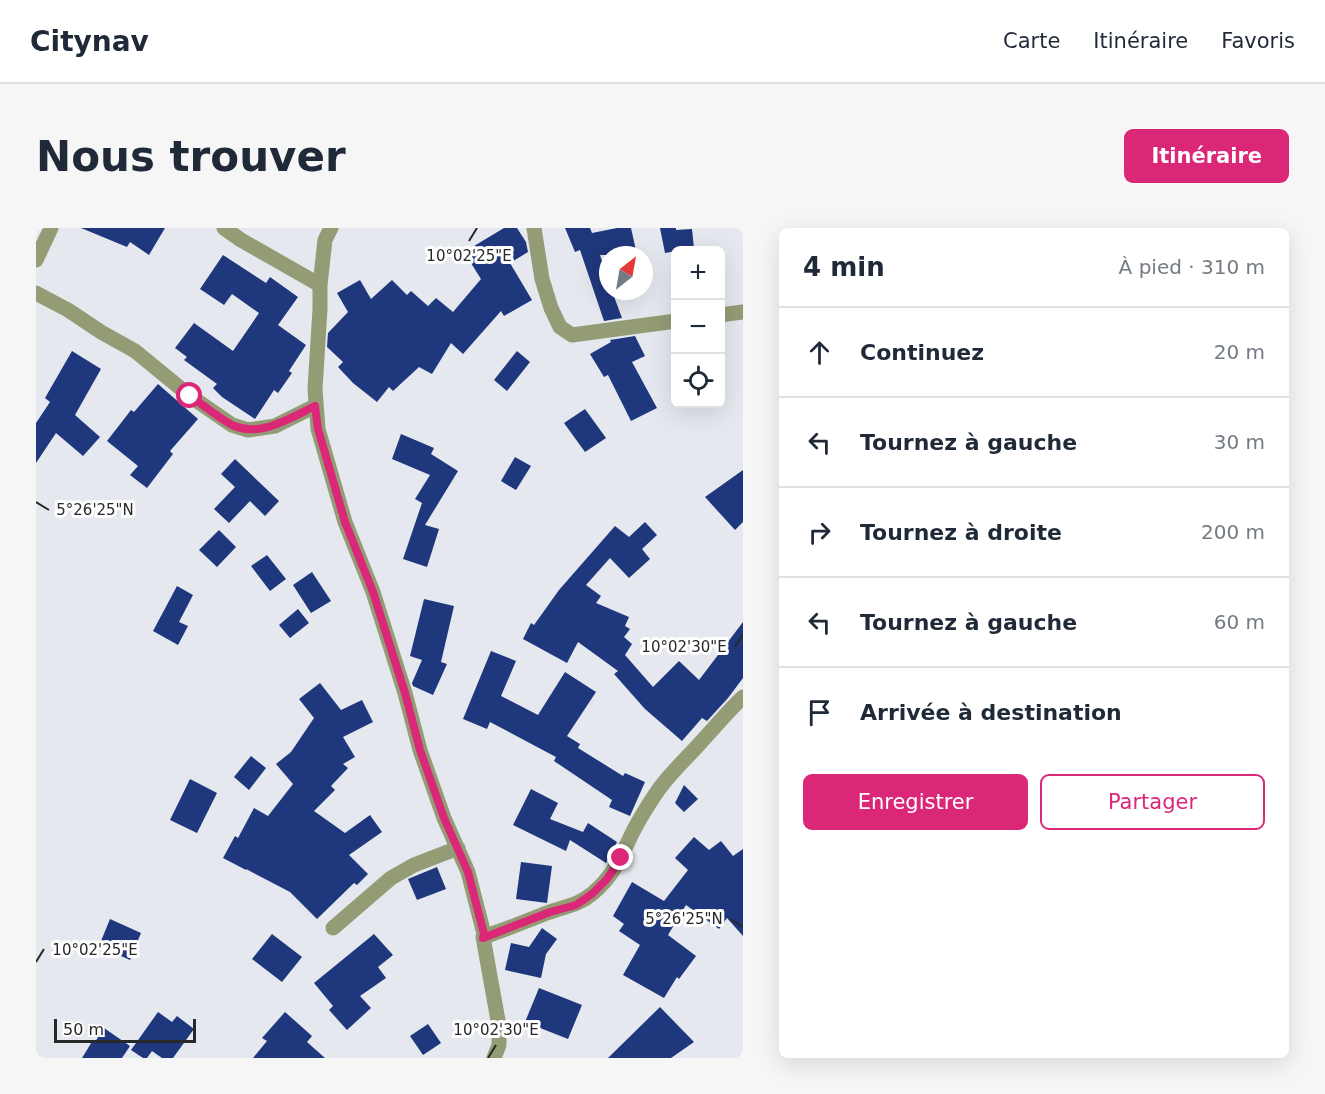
<!DOCTYPE html>
<html lang="fr">
<meta charset="utf-8">
<style>
:root{--surface:#fff;--page:#f6f6f7;--text:#1f2937;--muted:#747a83;--line:#e0e1e3;--accent:#db2777}
body{margin:0;font-family:"DejaVu Sans",sans-serif;background:var(--page);color:var(--text)}
.controls{position:absolute;right:18px;top:18px;display:grid;overflow:hidden;border-radius:9px;box-shadow:0 6px 24px #0002}
.controls button{width:54px;height:54px;display:grid;place-items:center;padding:0;border:0;border-bottom:2px solid var(--line);background:var(--surface);color:var(--text);font:30px sans-serif}
.compass{position:absolute;left:563px;top:18px;width:54px;height:54px;border-radius:50%;background:var(--surface);box-shadow:0 6px 24px #0002;rotate:31deg}
.scale{position:absolute;left:18px;bottom:15px;width:142px;box-sizing:border-box;padding-left:6px;border:3px solid #27282a;border-top:0;font-size:16px;line-height:21px;white-space:nowrap;color:#27282a;-webkit-text-stroke:4px #fff;paint-order:stroke}
.stop{position:absolute;width:18px;height:18px;margin:-14px;border:4px solid #db2777;border-radius:50%;background:#fff}
.stop.end{background:#db2777;border-color:#fff;box-shadow:0 2px 6px #0008}
.list{margin:0;padding:0;list-style:none}
h2{display:flex;justify-content:space-between;align-items:center;height:78px;margin:0;padding:0 24px;font-size:26px}
h2 small{font-size:20px;font-weight:400;color:var(--muted)}
.list li{display:grid;grid-template-columns:39px 1fr auto;gap:18px;align-items:center;box-sizing:border-box;height:90px;padding:0 24px;border-top:2px solid var(--line)}
.list b{display:block;font-size:22px;white-space:nowrap}
.list em{font-size:20px;font-style:normal;color:var(--muted)}
.actions{display:flex;gap:12px;padding:18px 24px}
.actions a{flex:1;padding:14px 0;border:2px solid var(--accent);border-radius:9px;text-align:center;font-size:21px;color:var(--accent)}
.actions .main{background:var(--accent);color:#fff}
.icon{flex:none;width:33px;height:33px;fill:none;stroke:currentColor;stroke-width:2;stroke-linecap:round;stroke-linejoin:round}
.map{position:relative;flex:none;width:707px;height:830px;overflow:hidden;border-radius:9px}
header{display:flex;align-items:center;gap:36px;box-sizing:border-box;height:84px;padding:0 30px;background:var(--surface);border-bottom:2px solid var(--line)}
header strong{font-size:28px}
nav{display:flex;gap:33px;margin-inline-start:auto;font-size:21px}
.intro{display:flex;align-items:center;justify-content:space-between;box-sizing:border-box;height:144px;padding:0 36px}
h1{margin:0;font-size:42px}
.button{padding:15px 27px;border-radius:9px;background:var(--accent);color:#fff;font-size:21px;font-weight:700}
main{display:flex;gap:36px;padding:0 36px}
aside{flex:1;background:var(--surface);border-radius:9px;box-shadow:0 6px 24px #0002}
.map>svg:first-child{display:block}
</style>
<header>
<strong>Citynav</strong>
<nav><a>Carte</a><a>Itinéraire</a><a>Favoris</a></nav>
</header>
<div class="intro"><h1>Nous trouver</h1><a class="button">Itinéraire</a></div>
<main>
<div class="map">
<svg width="707" height="830" viewBox="0 0 707 830">
<rect width="100%" height="100%" fill="#e5e8ee"/>
<path fill="#1f377c" d="M 45,0 L 129,0 L 113,27 L 94,14 L 91,19 Z
M 468,0 L 481,0 L 490,14 L 492,24 L 474,35 L 496,72 L 468,88 L 465,83 L 427,126 L 415,115 L 396,146 L 383,139 L 357,163 L 353,159 L 341,174 L 317,155 L 302,139 L 307,134 L 291,119 L 292,105 L 312,84 L 301,65 L 324,52 L 335,71 L 356,52 L 371,67 L 375,63 L 392,78 L 400,70 L 417,84 L 445,51 L 428,24 Z
M 529,0 L 554,0 L 556,5 L 581,0 L 595,0 L 601,27 L 564,27 L 572,51 L 572,63 L 576,63 L 586,90 L 568,93 L 544,22 L 539,24 Z
M 624,0 L 640,0 L 640,2 L 656,1 L 658,20 L 629,25 Z
M 187,27 L 230,55 L 234,49 L 262,69 L 242,97 L 270,117 L 253,143 L 256,145 L 242,165 L 238,162 L 219,191 L 186,169 L 177,160 L 181,156 L 148,132 L 151,129 L 139,120 L 158,95 L 197,123 L 223,85 L 196,66 L 188,77 L 164,61 Z
M 599,108 L 609,128 L 596,134 L 621,180 L 595,193 L 572,147 L 568,149 L 554,126 L 575,114 L 574,112 Z
M 36,123 L 65,141 L 39,187 L 64,209 L 47,228 L 20,205 L 0,235 L 0,195 L 14,174 L 9,170 Z
M 481,123 L 494,134 L 471,163 L 458,152 Z
M 122,156 L 162,191 L 134,223 L 137,226 L 111,260 L 94,247 L 102,238 L 71,213 L 95,182 L 98,184 Z
M 549,181 L 570,210 L 549,224 L 528,195 Z
M 365,206 L 398,220 L 395,226 L 422,243 L 389,297 L 403,301 L 391,339 L 367,331 L 386,275 L 379,271 L 394,247 L 356,231 Z
M 479,229 L 495,238 L 480,262 L 465,253 Z
M 199,231 L 243,273 L 229,288 L 214,273 L 193,295 L 178,281 L 199,259 L 185,246 Z
M 707,242 L 707,294 L 699,302 L 669,269 Z
M 609,294 L 621,307 L 606,321 L 614,331 L 593,350 L 574,330 L 550,357 L 565,368 L 560,375 L 593,389 L 589,398 L 594,401 L 588,409 L 596,416 L 589,427 L 617,459 L 643,433 L 663,452 L 707,394 L 707,450 L 692,470 L 671,493 L 666,490 L 646,513 L 609,481 L 578,446 L 582,443 L 542,414 L 531,435 L 487,411 L 495,395 L 498,397 L 523,362 L 579,298 L 593,309 Z
M 183,302 L 200,319 L 181,339 L 163,322 Z
M 231,327 L 250,351 L 234,363 L 215,338 Z
M 276,344 L 295,373 L 275,385 L 257,357 Z
M 141,358 L 157,367 L 143,394 L 152,398 L 142,417 L 117,403 Z
M 388,371 L 418,378 L 405,434 L 411,436 L 397,467 L 377,458 L 376,455 L 386,432 L 374,428 Z
M 262,381 L 273,395 L 254,410 L 243,397 Z
M 455,423 L 480,433 L 465,468 L 502,487 L 529,444 L 560,464 L 531,508 L 544,516 L 542,520 L 587,548 L 589,545 L 609,554 L 594,588 L 573,579 L 576,572 L 518,533 L 520,529 L 454,494 L 451,501 L 427,491 Z
M 284,455 L 305,482 L 326,472 L 337,494 L 307,509 L 319,529 L 307,536 L 312,540 L 295,558 L 299,562 L 278,583 L 309,605 L 334,587 L 346,604 L 313,627 L 332,646 L 321,657 L 318,655 L 281,691 L 254,664 L 210,641 L 210,642 L 187,630 L 199,608 L 202,610 L 218,580 L 232,588 L 257,556 L 240,536 L 255,524 L 278,490 L 263,471 Z
M 215,528 L 230,540 L 213,562 L 198,549 Z
M 154,551 L 181,565 L 161,605 L 134,592 Z
M 648,557 L 662,571 L 648,584 L 639,575 Z
M 495,561 L 522,575 L 514,591 L 547,604 L 552,595 L 581,614 L 570,635 L 534,612 L 530,623 L 477,597 Z
M 658,609 L 673,622 L 685,613 L 697,628 L 707,621 L 707,708 L 691,690 L 683,701 L 650,677 L 632,707 L 660,728 L 643,751 L 641,749 L 628,770 L 587,747 L 604,717 L 583,703 L 588,696 L 577,688 L 596,654 L 628,673 L 652,642 L 639,630 Z
M 485,634 L 516,638 L 511,675 L 480,671 Z
M 401,639 L 410,661 L 381,672 L 372,651 Z
M 74,691 L 105,705 L 94,732 L 63,718 Z
M 506,700 L 521,711 L 510,726 L 505,750 L 469,742 L 475,715 L 493,719 Z
M 236,706 L 266,729 L 246,754 L 216,731 Z
M 338,706 L 357,727 L 342,739 L 350,750 L 324,768 L 335,780 L 311,802 L 293,782 L 297,778 L 278,755 Z
M 503,760 L 546,777 L 532,811 L 489,794 Z
M 624,779 L 658,814 L 635,830 L 572,830 Z
M 122,784 L 136,794 L 141,788 L 158,801 L 137,830 L 126,830 L 116,823 L 111,830 L 107,830 L 95,822 Z
M 249,784 L 276,808 L 271,814 L 289,830 L 217,830 L 231,813 L 226,810 Z
M 392,796 L 405,815 L 387,827 L 374,808 Z
M 68,800 L 94,818 L 86,830 L 46,830 L 57,812 L 59,814 Z"/>
<g fill="none" stroke-linecap="round" stroke-linejoin="round">
<path stroke="#949c76" stroke-width="15" d="M 188,0 L 205,12 L 284,57
M 295,0 L 289,12 L 284,57 L 284,81 L 279,161 L 282,201 L 309,294 L 337,364 L 369,465 L 384,522 L 408,590 L 432,644 L 448,706 L 447,709 L 463,798 L 463,817 L 458,830
M 498,0 L 506,51 L 515,80 L 524,99 L 536,107 L 640,93
M 0,32 L 15,0
M 0,65 L 32,82 L 65,104 L 99,123 L 154,168 L 196,197 L 212,202 L 239,198 L 279,178
M 684,87 L 707,84
M 297,700 L 355,650 L 378,637 L 422,620
M 447,709 C 469,702 490,693 511,685 C 529,678 542,678 557,665 C 576,649 583,633 593,612 C 601,594 612,577 623,561 C 636,543 652,529 666,513 C 680,498 692,483 707,469"/>
</g>
<g fill="none" stroke-linecap="round" stroke-linejoin="round">
<path stroke="#db2777" stroke-width="8" d="M 154,168 C 166,176 184,191 196,197 C 224,210 254,190 279,178 L 282,201 L 309,294 L 337,364 L 369,465 L 384,522 L 408,590 L 432,644 L 448,706 L 447,710 L 514,684 L 540,677 L 556,666 L 571,651 L 585,630"/>
</g>
<path fill="none" stroke="#27282a" stroke-width="2" d="M 433,13 L 441,0M 0,274 L 13,282M 699,419 L 707,406M 694,691 L 707,699M 0,734 L 8,721M 452,830 L 460,817"/>
<g font-size="15" text-anchor="middle" fill="#27282a" stroke="#fff" stroke-width="6" stroke-linejoin="round" paint-order="stroke">
<text x="433" y="33">10°02'25"E</text>
<text x="59" y="287">5°26'25"N</text>
<text x="648" y="424">10°02'30"E</text>
<text x="648" y="696">5°26'25"N</text>
<text x="59" y="727">10°02'25"E</text>
<text x="460" y="807">10°02'30"E</text>
</g>
</svg>
<div class="controls">
<button>+</button>
<button>−</button>
<button><svg class="icon" aria-label="locate" viewBox="0 0 24 24"><circle cx="12" cy="12" r="6"/><path d="M12 2v4M12 18v4M2 12h4M18 12h4"/></svg></button>
</div>
<svg class="compass" viewBox="-18 -18 36 36"><path d="M0-13l5 13h-10z" fill="#e53935"/><path d="M0 13l5-13h-10z" fill="#747a83"/></svg>
<div class="scale">50 m</div>
<div class="stop" style="left:154px;top:168px"></div>
<div class="stop end" style="left:585px;top:630px"></div>
</div>
<aside>
<h2>4 min<small>À pied · 310 m</small></h2>
<ul class="list">
<li><svg class="icon" aria-label="ahead" viewBox="0 0 24 24"><path d="M12 20V5M6 11l6-6 6 6"/></svg><div><b>Continuez</b></div><em>20 m</em></li>
<li><svg class="icon" aria-label="left" viewBox="0 0 24 24"><path d="M17 20v-9H6M10 6l-5 5 5 5"/></svg><div><b>Tournez à gauche</b></div><em>30 m</em></li>
<li><svg class="icon" aria-label="right" viewBox="0 0 24 24"><path d="M7 20v-9h11M14 6l5 5-5 5"/></svg><div><b>Tournez à droite</b></div><em>200 m</em></li>
<li><svg class="icon" aria-label="left" viewBox="0 0 24 24"><path d="M17 20v-9H6M10 6l-5 5 5 5"/></svg><div><b>Tournez à gauche</b></div><em>60 m</em></li>
<li><svg class="icon" aria-label="arrive" viewBox="0 0 24 24"><path d="M6 21V4h12l-3 4 3 4H6"/></svg><div><b>Arrivée à destination</b></div></li>
</ul>
<div class="actions"><a class="main">Enregistrer</a><a>Partager</a></div>
</aside>
</main>
